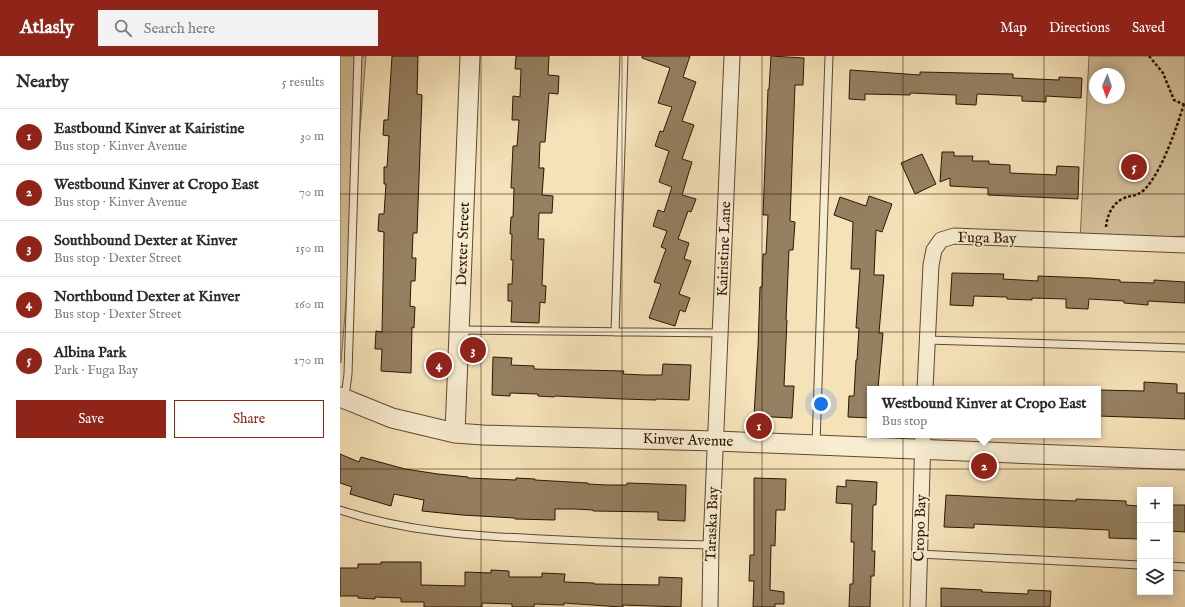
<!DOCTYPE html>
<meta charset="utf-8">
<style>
:root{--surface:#fff;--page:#f2f2f3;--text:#2b2b33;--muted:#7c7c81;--line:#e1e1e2;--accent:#8f2418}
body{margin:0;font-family:"IM FELL English",serif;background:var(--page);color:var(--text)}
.controls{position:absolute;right:12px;bottom:12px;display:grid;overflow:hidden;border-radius:0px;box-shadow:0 2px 10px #0003}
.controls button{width:36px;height:36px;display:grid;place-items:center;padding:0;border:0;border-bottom:1px solid var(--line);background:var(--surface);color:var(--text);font:20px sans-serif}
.compass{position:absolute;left:749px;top:12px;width:36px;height:36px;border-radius:50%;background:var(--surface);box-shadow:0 2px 10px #0003;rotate:182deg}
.you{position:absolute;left:481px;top:348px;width:14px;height:14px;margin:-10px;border:3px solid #fff;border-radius:50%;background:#1a73e8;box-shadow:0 0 0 6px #1a73e833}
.badge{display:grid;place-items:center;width:26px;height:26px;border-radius:50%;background:var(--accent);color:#fff;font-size:13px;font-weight:700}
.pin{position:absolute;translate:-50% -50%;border:2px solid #fff;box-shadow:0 1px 4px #0006}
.popup{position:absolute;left:527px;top:330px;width:234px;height:52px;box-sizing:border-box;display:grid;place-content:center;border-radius:0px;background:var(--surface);filter:drop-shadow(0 1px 3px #0005);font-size:13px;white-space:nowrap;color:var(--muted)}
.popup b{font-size:15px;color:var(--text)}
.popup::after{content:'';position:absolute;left:50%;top:100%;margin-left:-8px;border:8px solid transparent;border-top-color:var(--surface)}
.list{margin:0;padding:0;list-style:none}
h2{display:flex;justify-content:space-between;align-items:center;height:52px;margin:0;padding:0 16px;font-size:17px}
h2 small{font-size:13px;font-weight:400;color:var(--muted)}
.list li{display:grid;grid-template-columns:26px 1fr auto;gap:12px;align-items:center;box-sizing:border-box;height:56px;padding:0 16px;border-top:1px solid var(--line)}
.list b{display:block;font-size:15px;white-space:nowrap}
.list p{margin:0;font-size:13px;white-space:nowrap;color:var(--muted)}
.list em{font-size:13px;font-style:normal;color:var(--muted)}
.actions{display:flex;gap:8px;padding:12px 16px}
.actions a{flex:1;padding:9px 0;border:1px solid var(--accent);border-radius:0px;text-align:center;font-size:14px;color:var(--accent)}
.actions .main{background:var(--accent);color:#fff}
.icon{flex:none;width:22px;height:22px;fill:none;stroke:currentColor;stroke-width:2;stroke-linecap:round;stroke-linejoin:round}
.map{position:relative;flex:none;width:845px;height:551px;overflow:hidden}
header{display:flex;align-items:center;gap:24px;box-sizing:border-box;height:56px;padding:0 20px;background:var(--accent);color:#fff}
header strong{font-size:19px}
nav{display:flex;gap:22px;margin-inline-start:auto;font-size:14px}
.search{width:280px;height:36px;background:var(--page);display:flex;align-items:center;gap:10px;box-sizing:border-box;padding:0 14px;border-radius:0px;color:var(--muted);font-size:15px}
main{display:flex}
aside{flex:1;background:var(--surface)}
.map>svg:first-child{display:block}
</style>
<header>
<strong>Atlasly</strong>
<div class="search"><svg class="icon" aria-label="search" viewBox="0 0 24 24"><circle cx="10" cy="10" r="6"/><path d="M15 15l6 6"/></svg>Search here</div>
<nav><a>Map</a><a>Directions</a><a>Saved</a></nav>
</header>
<main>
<aside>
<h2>Nearby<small>5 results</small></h2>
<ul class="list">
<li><span class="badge">1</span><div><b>Eastbound Kinver at Kairistine</b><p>Bus stop · Kinver Avenue</p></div><em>30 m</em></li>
<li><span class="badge">2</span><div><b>Westbound Kinver at Cropo East</b><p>Bus stop · Kinver Avenue</p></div><em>70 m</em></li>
<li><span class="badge">3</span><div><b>Southbound Dexter at Kinver</b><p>Bus stop · Dexter Street</p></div><em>150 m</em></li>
<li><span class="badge">4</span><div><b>Northbound Dexter at Kinver</b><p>Bus stop · Dexter Street</p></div><em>160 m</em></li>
<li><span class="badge">5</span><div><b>Albina Park</b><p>Park · Fuga Bay</p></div><em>170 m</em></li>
</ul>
<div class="actions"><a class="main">Save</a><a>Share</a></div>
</aside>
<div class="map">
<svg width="845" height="551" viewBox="0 0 845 551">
<rect width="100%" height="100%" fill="#f5e2b8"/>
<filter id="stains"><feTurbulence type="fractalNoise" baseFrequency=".005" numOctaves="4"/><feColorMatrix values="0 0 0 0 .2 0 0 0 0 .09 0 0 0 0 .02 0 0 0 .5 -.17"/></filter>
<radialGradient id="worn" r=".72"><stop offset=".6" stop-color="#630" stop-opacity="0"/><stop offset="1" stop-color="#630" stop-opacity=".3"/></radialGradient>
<path fill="#d3bf99" stroke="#806a4e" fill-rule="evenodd" d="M 0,0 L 26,0 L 1,307 L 0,306 Z
M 749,0 L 845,0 L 845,180 L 740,185 ZM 755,18 L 779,18 L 779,42 L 755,42 Z"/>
<path fill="#958061" stroke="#2d1502" d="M 52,0 L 78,0 L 77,38 L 82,39 L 77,177 L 73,177 L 72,202 L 76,202 L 75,225 L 71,225 L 70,250 L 75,251 L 74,272 L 72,271 L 71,317 L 41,315 L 42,293 L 35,293 L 36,275 L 42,276 L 44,176 L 38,175 L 39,158 L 44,158 L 46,128 L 44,128 L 44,111 L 47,111 L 49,80 L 43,79 L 44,64 L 48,64 Z
M 176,0 L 209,0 L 208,19 L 219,20 L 218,38 L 209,37 L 205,86 L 200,86 L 199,112 L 204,112 L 202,139 L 213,140 L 212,157 L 199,157 L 198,183 L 204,183 L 202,229 L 206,230 L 205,247 L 200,246 L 199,267 L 171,266 L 172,245 L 168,245 L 168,228 L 172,228 L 173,204 L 171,204 L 172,178 L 170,178 L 171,161 L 173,161 L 174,132 L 171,132 L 173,90 L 177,90 L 179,64 L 172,64 L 173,40 L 180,41 L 181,13 L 175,13 Z
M 302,0 L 350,0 L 343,21 L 356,26 L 342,65 L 354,69 L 342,103 L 352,106 L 342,139 L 356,143 L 351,156 L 348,155 L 338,183 L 349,187 L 344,203 L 351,205 L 339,238 L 350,242 L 345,256 L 340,254 L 335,270 L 309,262 L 321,228 L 314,226 L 326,193 L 321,191 L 327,175 L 313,170 L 318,154 L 324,156 L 332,131 L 319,126 L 329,95 L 315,90 L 320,75 L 323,76 L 332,51 L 318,47 L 330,12 L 302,2 Z
M 431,0 L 464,2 L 463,29 L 455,29 L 450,165 L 455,166 L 453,194 L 449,194 L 446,264 L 447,264 L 444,330 L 454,330 L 452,362 L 414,360 L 418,291 L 420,231 L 422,231 L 423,198 L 426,198 L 427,179 L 428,159 L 423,159 L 428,33 L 429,33 Z
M 510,14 L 580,19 L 580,16 L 673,18 L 673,22 L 719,24 L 719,21 L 742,22 L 741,42 L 706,40 L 706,46 L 682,45 L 682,40 L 637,38 L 636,49 L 616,48 L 616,39 L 571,37 L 570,39 L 525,38 L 525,44 L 509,43 Z
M 602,96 L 614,96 L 614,100 L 633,100 L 632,105 L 649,105 L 649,108 L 670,109 L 670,117 L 716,119 L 717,110 L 739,111 L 738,143 L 648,139 L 648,132 L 610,130 L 610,122 L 600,126 Z
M 582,98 L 596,128 L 575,138 L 561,107 Z
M 529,140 L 552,148 L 542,176 L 536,174 L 534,219 L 544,219 L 539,277 L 543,277 L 538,332 L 530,332 L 530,362 L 508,361 L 509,340 L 514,340 L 516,304 L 517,304 L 519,272 L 516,272 L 520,213 L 511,213 L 513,166 L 494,159 L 500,141 L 526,150 Z
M 612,217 L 664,218 L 663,223 L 698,225 L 698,220 L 750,222 L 780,224 L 780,226 L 814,227 L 814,224 L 845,226 L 845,247 L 808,245 L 808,249 L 784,247 L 784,245 L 749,243 L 748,253 L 726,252 L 726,243 L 692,242 L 692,244 L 667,243 L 667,241 L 634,240 L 633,250 L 610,249 Z
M 153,301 L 172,302 L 171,309 L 194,310 L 194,313 L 284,315 L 283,318 L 304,319 L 322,319 L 323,308 L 351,309 L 349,344 L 316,343 L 316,344 L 282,343 L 215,340 L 214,341 L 198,340 L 198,338 L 170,337 L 170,340 L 152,339 Z
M 804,326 L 837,328 L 837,337 L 845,337 L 845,363 L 758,360 L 758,334 L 804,335 Z
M 0,398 L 19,406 L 21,401 L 65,413 L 98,418 L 128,421 L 128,422 L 176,424 L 176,422 L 195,423 L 195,424 L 248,427 L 248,428 L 267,429 L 287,429 L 287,427 L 346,429 L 345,465 L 318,464 L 318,456 L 253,455 L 253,454 L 235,453 L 215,453 L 215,464 L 175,463 L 175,462 L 122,459 L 82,455 L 84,444 L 54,438 L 51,450 L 10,438 L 12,431 L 0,427 Z
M 414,422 L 446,423 L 445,454 L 436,454 L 435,490 L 431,489 L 430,534 L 444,536 L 444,548 L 435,548 L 435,551 L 413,551 L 414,525 L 409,525 L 410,499 L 414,499 Z
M 506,424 L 537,426 L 536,449 L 533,449 L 532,495 L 535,495 L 534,520 L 531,520 L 530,551 L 509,551 L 510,528 L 513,528 L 514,486 L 511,486 L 512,448 L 496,447 L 497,430 L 506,431 Z
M 606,439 L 687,443 L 736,445 L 736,443 L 786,445 L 786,449 L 798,450 L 798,457 L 799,457 L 798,483 L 769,482 L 769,474 L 634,468 L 634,472 L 604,471 Z
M 830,449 L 845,449 L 845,476 L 830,475 Z
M 41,506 L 81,506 L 81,529 L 125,530 L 125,516 L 151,517 L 151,514 L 169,515 L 169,521 L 202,521 L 202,517 L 225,518 L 224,526 L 254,527 L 254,528 L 319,529 L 319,521 L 342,522 L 341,551 L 283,549 L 283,551 L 281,551 L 224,547 L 224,549 L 194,548 L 194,551 L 172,551 L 172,548 L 142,547 L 142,551 L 84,551 L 84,546 L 61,546 L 61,542 L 35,541 L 35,543 L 18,542 L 18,540 L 0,540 L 0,512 L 18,512 L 18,508 L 41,508 Z
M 601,532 L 642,534 L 642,536 L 688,538 L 688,534 L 711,535 L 710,551 L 601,551 Z"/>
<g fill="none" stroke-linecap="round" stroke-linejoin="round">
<g stroke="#5f4830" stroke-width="9">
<path id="service" d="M 120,274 L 381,277
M 275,276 L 284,0
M 587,284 L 845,292
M 5,341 L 8,318 L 18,0
M 476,389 L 489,0
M 0,454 C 65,476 133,480 201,483 C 257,486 314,488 371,489
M 579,498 L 800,509
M 830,510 L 845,511"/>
</g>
<g stroke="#5f4830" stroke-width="17">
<path id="minor" d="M 585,333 L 591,209 L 594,194 L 601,184 L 614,180 L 845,189
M 370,551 L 371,489 L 392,0
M 578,551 L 583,379"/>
</g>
<g stroke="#5f4830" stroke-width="21">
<path id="tertiary" d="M 0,341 L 52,362 L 115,377 L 143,379 L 376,385 L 845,404
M 115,377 L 130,0"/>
</g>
<path stroke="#2d1502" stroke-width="2.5" stroke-dasharray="3 2" stroke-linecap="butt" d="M 809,0 L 823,17 L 834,44 L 845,49
M 766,171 C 767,161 771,149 782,143 C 790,139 796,141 804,134 C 822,116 836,73 844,48"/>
<use href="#service" stroke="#f8ecd1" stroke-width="7"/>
<use href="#minor" stroke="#f8ecd1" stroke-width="15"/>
<use href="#tertiary" stroke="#f8ecd1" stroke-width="19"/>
</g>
<path fill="none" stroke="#2d1502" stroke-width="1" stroke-opacity="0.55" d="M 141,0 L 141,551M 282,0 L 282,551M 422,0 L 422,551M 563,0 L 563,551M 704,0 L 704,551M 0,138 L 845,138M 0,276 L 845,276M 0,413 L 845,413"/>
<g text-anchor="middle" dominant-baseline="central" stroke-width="3.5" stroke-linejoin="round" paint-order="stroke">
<g font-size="15" fill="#2d1502" stroke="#f8ecd1">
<text transform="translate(647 182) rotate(1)">Fuga Bay</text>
<text transform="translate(123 188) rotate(-88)">Dexter Street</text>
<text transform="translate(384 193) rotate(-88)">Kairistine Lane</text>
<text transform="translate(348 384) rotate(2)">Kinver Avenue</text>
<text transform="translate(372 468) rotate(-88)">Taraska Bay</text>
<text transform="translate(580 472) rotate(-88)">Cropo Bay</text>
</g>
</g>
<rect width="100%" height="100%" filter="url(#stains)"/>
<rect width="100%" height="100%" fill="url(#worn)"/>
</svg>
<div class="controls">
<button>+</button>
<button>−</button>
<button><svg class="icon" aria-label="layers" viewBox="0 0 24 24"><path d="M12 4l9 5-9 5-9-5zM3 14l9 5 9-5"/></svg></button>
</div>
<svg class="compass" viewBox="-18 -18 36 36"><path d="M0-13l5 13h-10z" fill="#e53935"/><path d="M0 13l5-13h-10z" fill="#7c7c81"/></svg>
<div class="you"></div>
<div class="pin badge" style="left:419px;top:370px">1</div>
<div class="pin badge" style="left:644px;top:410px">2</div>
<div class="popup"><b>Westbound Kinver at Cropo East</b>Bus stop</div>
<div class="pin badge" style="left:133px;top:294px">3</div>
<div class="pin badge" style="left:99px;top:309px">4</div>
<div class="pin badge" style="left:794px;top:111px">5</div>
</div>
</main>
